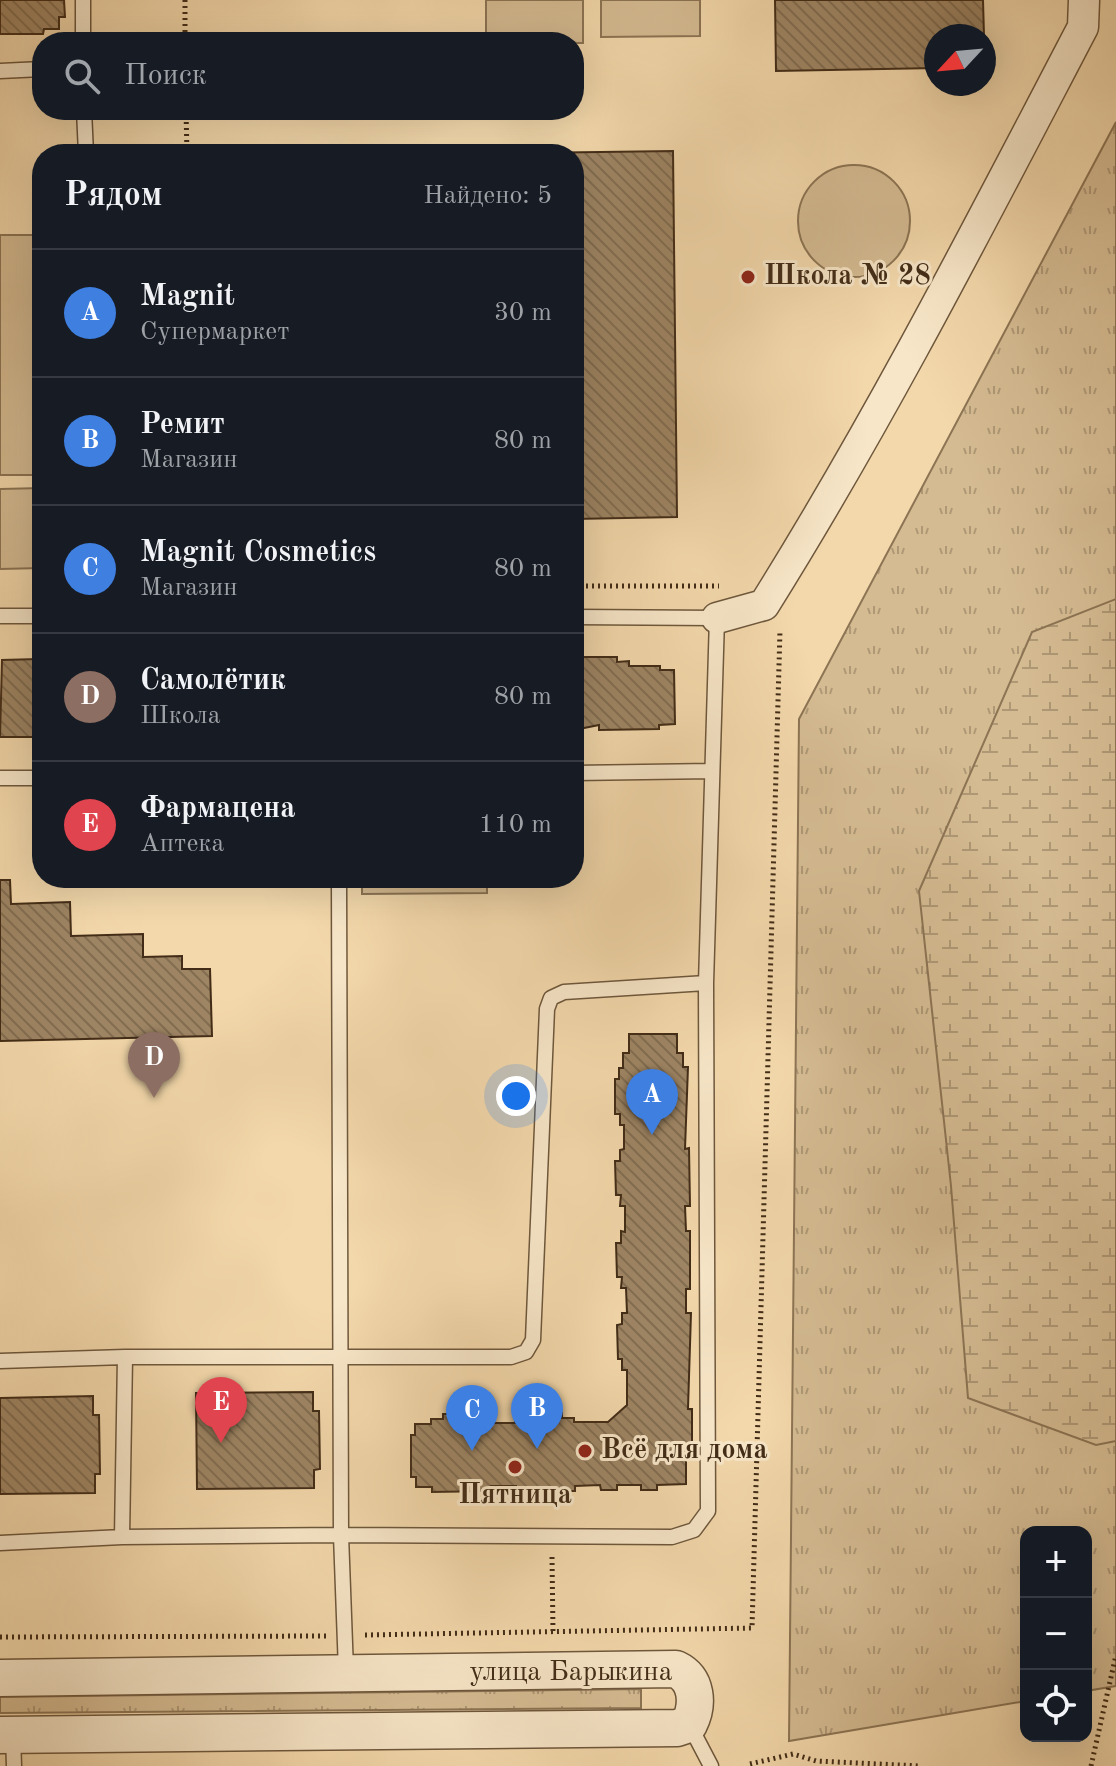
<!DOCTYPE html>
<html lang="ru">
<meta charset="utf-8">
<style>
:root{--surface:#171b24;--page:#20242c;--text:#f1f3f6;--muted:#9ea1a6;--line:#363941;--accent:#0b8043}
body{margin:0;font-family:"Old Standard TT",serif;background:var(--page);color:var(--text)}
.controls{position:absolute;right:24px;bottom:24px;display:grid;overflow:hidden;border-radius:16px;box-shadow:0 8px 32px #0002}
.controls button{width:72px;height:72px;display:grid;place-items:center;padding:0;border:0;border-bottom:2px solid var(--line);background:var(--surface);color:var(--text);font:40px sans-serif}
.compass{position:absolute;left:924px;top:24px;width:72px;height:72px;border-radius:50%;background:var(--surface);box-shadow:0 8px 32px #0002;rotate:244deg}
.you{position:absolute;left:516px;top:1096px;width:28px;height:28px;margin:-20px;border:6px solid #fff;border-radius:50%;background:#1a73e8;box-shadow:0 0 0 12px #1a73e833}
.badge{display:grid;place-items:center;width:52px;height:52px;border-radius:50%;background:var(--accent);color:#fff;font-size:26px;font-weight:700}
.pin{position:absolute;translate:-50% -66px;filter:drop-shadow(0 2px 4px #0008)}
.pin::after{content:'';position:absolute;top:42px;width:28px;height:24px;background:inherit;clip-path:polygon(0 0,100% 0,50% 100%)}
.list{margin:0;padding:0;list-style:none}
h2{display:flex;justify-content:space-between;align-items:center;height:104px;margin:0;padding:0 32px;font-size:34px}
h2 small{font-size:26px;font-weight:400;color:var(--muted)}
.list li{display:grid;grid-template-columns:52px 1fr auto;gap:24px;align-items:center;box-sizing:border-box;height:128px;padding:0 32px;border-top:2px solid var(--line)}
.list b{display:block;font-size:30px;white-space:nowrap}
.list p{margin:0;font-size:26px;white-space:nowrap;color:var(--muted)}
.list em{font-size:26px;font-style:normal;color:var(--muted)}
.icon{flex:none;width:44px;height:44px;fill:none;stroke:currentColor;stroke-width:2;stroke-linecap:round;stroke-linejoin:round}
.map{position:relative;flex:none;width:1116px;height:1766px;overflow:hidden}
.search{position:absolute;background:var(--surface);box-shadow:0 8px 32px #0002;left:32px;top:32px;width:552px;height:88px;display:flex;align-items:center;gap:20px;box-sizing:border-box;padding:0 28px;border-radius:32px;color:var(--muted);font-size:30px}
.panel{position:absolute;background:var(--surface);box-shadow:0 8px 32px #0002;left:32px;top:144px;width:552px;height:744px;border-radius:32px}
.map>svg:first-child{display:block}
</style>
<div class="map">
<svg width="1116" height="1766" viewBox="0 0 1116 1766">
<defs>
<pattern id="grass-tufts" width="24" height="20" patternUnits="userSpaceOnUse" patternTransform="scale(2)"><rect width="24" height="20" fill="#d5bb92"/><path d="M3 7l-1-3M5 7V3M7 7l1-3M15 17l-1-3M17 17v-4M19 17l1-3" fill="none" stroke="#ae9876"/></pattern>
<pattern id="wetland-marsh" width="20" height="14" patternUnits="userSpaceOnUse" patternTransform="scale(2)"><rect width="20" height="14" fill="#d5bb92"/><path d="M1 5h8M5 5V1M11 12h8M15 12V8" fill="none" stroke="#ae9876"/></pattern>
<pattern id="building-back-hatch" width="6" height="6" patternUnits="userSpaceOnUse" patternTransform="scale(2)"><rect width="6" height="6" fill="#9e8564"/><path d="M-1 5l2 2M0 0l6 6M5-1l2 2" fill="none" stroke="#826d51"/></pattern>
</defs>
<rect width="100%" height="100%" fill="#f3d8ab"/>
<filter id="stains"><feTurbulence type="fractalNoise" baseFrequency=".0025" numOctaves="4"/><feColorMatrix values="0 0 0 0 .2 0 0 0 0 .09 0 0 0 0 .02 0 0 0 .5 -.17"/></filter>
<radialGradient id="worn" r=".72"><stop offset=".6" stop-color="#630" stop-opacity="0"/><stop offset="1" stop-color="#630" stop-opacity=".3"/></radialGradient>
<path fill="url(#grass-tufts)" stroke="#8c7454" stroke-width="2" d="M 1116,122 L 1116,1686 L 1086,1691 L 1086,1532 L 1026,1532 L 1026,1701 L 789,1741 L 799,719 Z
M 641,1689 L 641,1708 L 0,1713 L 0,1697 Z"/>
<path fill="url(#wetland-marsh)" stroke="#8c7454" stroke-width="2" d="M 1116,599 L 1116,1441 L 1096,1445 L 968,1398 L 951,1186 L 919,891 L 1032,632 Z"/>
<path fill="#d5bb92" stroke="#8c7454" stroke-width="2" d="M 486,0 L 583,0 L 583,43 L 486,42 Z
M 601,0 L 700,0 L 700,36 L 601,37 Z
M798 221a56 56 0 1 1 112 0a56 56 0 1 1-112 0Z
M 0,235 L 32,235 L 42,241 L 42,471 L 35,475 L 0,475 Z
M 42,488 L 42,568 L 0,569 L 0,489 Z
M 362,878 L 487,878 L 487,893 L 362,894 Z"/>
<path fill="url(#building-back-hatch)" stroke="#422c17" stroke-width="2" d="M 0,0 L 64,0 L 65,17 L 59,17 L 59,29 L 44,29 L 43,34 L 0,34 Z
M 775,0 L 983,0 L 984,36 L 936,36 L 936,68 L 776,71 Z
M 673,151 L 677,517 L 574,519 L 574,154 L 460,154 Z
M 581,657 L 617,657 L 617,662 L 629,661 L 629,666 L 660,666 L 660,670 L 674,670 L 675,724 L 659,725 L 659,729 L 599,730 L 599,725 L 574,730 L 574,662 L 581,662 Z
M 38,659 L 38,664 L 42,664 L 42,737 L 0,737 L 2,660 Z
M 0,880 L 10,880 L 11,904 L 70,902 L 71,936 L 143,934 L 143,957 L 182,956 L 182,969 L 210,969 L 212,1036 L 0,1041 Z
M 629,1034 L 677,1034 L 677,1053 L 683,1053 L 683,1067 L 688,1067 L 685,1149 L 689,1148 L 690,1206 L 685,1206 L 686,1231 L 690,1231 L 690,1289 L 686,1289 L 686,1313 L 691,1313 L 688,1409 L 692,1409 L 692,1457 L 686,1457 L 686,1484 L 657,1485 L 657,1490 L 641,1490 L 641,1485 L 617,1485 L 617,1490 L 601,1490 L 600,1485 L 575,1486 L 575,1491 L 516,1491 L 516,1486 L 491,1486 L 491,1491 L 432,1492 L 432,1487 L 416,1487 L 416,1477 L 411,1477 L 411,1435 L 415,1435 L 415,1424 L 431,1424 L 431,1419 L 443,1419 L 443,1414 L 479,1414 L 479,1419 L 491,1419 L 491,1423 L 515,1423 L 515,1419 L 527,1418 L 527,1413 L 562,1413 L 562,1418 L 574,1418 L 574,1422 L 608,1422 L 627,1405 L 627,1370 L 622,1370 L 622,1359 L 618,1359 L 617,1325 L 622,1324 L 622,1313 L 627,1313 L 626,1288 L 621,1288 L 622,1277 L 617,1277 L 616,1243 L 621,1243 L 621,1231 L 625,1232 L 625,1206 L 620,1206 L 621,1195 L 616,1195 L 615,1161 L 620,1161 L 620,1150 L 624,1149 L 624,1125 L 620,1125 L 620,1114 L 615,1114 L 615,1079 L 619,1079 L 619,1068 L 623,1068 L 623,1053 L 629,1053 Z
M 313,1392 L 313,1411 L 319,1411 L 320,1469 L 314,1470 L 314,1488 L 197,1489 L 196,1393 Z
M 93,1396 L 93,1415 L 99,1415 L 100,1474 L 95,1474 L 95,1493 L 0,1494 L 0,1398 Z"/>
<g fill="none" stroke-linecap="round" stroke-linejoin="round">
<g stroke="#6e573c" stroke-width="17">
<path id="service" d="M 83,0 L 83,42
M 0,71 L 42,69
M 84,110 L 86,154
M 0,616 L 42,616
M 574,773 L 712,771
M 0,778 L 42,778
M 125,1357 L 122,1537 L 341,1535 L 339,878
M 0,1361 L 125,1357 L 511,1357 L 526,1352 L 533,1340 L 547,1009 L 551,998 L 564,992 L 706,983
M 0,1543 L 122,1537
M 346,1671 L 341,1535 L 672,1537 L 694,1530 L 708,1511 L 706,983 L 717,618 L 574,617
M 689,1724 L 711,1766
M 13,1736 L 14,1766"/>
</g>
<g stroke="#6e573c" stroke-width="33">
<path id="minor" d="M 717,618 L 764,605 C 881,418 981,222 1083,27 L 1084,0"/>
</g>
<g stroke="#6e573c" stroke-width="39">
<path id="tertiary" d="M 0,1678 L 676,1669 C 697,1679 699,1704 689,1724 L 677,1728 L 0,1735"/>
</g>
<path stroke="#422c17" stroke-width="5" stroke-dasharray="2 4" stroke-linecap="butt" d="M 185,0 L 185,42
M 186,110 L 187,154
M 574,586 L 719,586
M 552,1557 L 553,1632
M 365,1635 L 752,1628 L 780,630
M 0,1637 L 327,1636
M 750,1764 L 793,1754 L 816,1761 L 920,1766
M 1091,1766 L 1116,1655"/>
<use href="#service" stroke="#f7e6c8" stroke-width="14"/>
<use href="#minor" stroke="#f7e6c8" stroke-width="30"/>
<use href="#tertiary" stroke="#f7e6c8" stroke-width="36"/>
</g>
<g fill="#8f2418" stroke="#f7e6c8" stroke-width="3">
<circle cx="748" cy="277" r="8"/>
<circle cx="585" cy="1451" r="8"/>
<circle cx="515" cy="1467" r="8"/>
</g>
<g text-anchor="middle" dominant-baseline="central" stroke-width="6" stroke-linejoin="round" paint-order="stroke">
<g font-size="28" font-weight="bold" fill="#422c17" stroke="#f7e6c8" text-anchor="start">
<text x="764" y="277">Школа № 28</text>
<text x="601" y="1451">Всё для дома</text>
<text x="515" y="1496" text-anchor="middle">Пятница</text>
</g>
<g font-size="28" fill="#422c17" stroke="#f7e6c8">
<text x="571" y="1673">улица Барыкина</text>
</g>
</g>
<rect width="100%" height="100%" filter="url(#stains)"/>
<rect width="100%" height="100%" fill="url(#worn)"/>
</svg>
<div class="controls">
<button>+</button>
<button>−</button>
<button><svg class="icon" aria-label="locate" viewBox="0 0 24 24"><circle cx="12" cy="12" r="6"/><path d="M12 2v4M12 18v4M2 12h4M18 12h4"/></svg></button>
</div>
<svg class="compass" viewBox="-18 -18 36 36"><path d="M0-13l5 13h-10z" fill="#e53935"/><path d="M0 13l5-13h-10z" fill="#9ea1a6"/></svg>
<div class="you"></div>
<div class="pin badge" style="left:652px;top:1135px;background:#3f7fe0">A</div>
<div class="pin badge" style="left:537px;top:1449px;background:#3f7fe0">B</div>
<div class="pin badge" style="left:472px;top:1451px;background:#3f7fe0">C</div>
<div class="pin badge" style="left:154px;top:1098px;background:#8d6e63">D</div>
<div class="pin badge" style="left:221px;top:1443px;background:#e0444e">E</div>
<div class="search"><svg class="icon" aria-label="search" viewBox="0 0 24 24"><circle cx="10" cy="10" r="6"/><path d="M15 15l6 6"/></svg>Поиск</div>
<section class="panel">
<h2>Рядом<small>Найдено: 5</small></h2>
<ul class="list">
<li><span class="badge" style="background:#3f7fe0">A</span><div><b>Magnit</b><p>Супермаркет</p></div><em>30 m</em></li>
<li><span class="badge" style="background:#3f7fe0">B</span><div><b>Ремит</b><p>Магазин</p></div><em>80 m</em></li>
<li><span class="badge" style="background:#3f7fe0">C</span><div><b>Magnit Cosmetics</b><p>Магазин</p></div><em>80 m</em></li>
<li><span class="badge" style="background:#8d6e63">D</span><div><b>Самолётик</b><p>Школа</p></div><em>80 m</em></li>
<li><span class="badge" style="background:#e0444e">E</span><div><b>Фармацена</b><p>Аптека</p></div><em>110 m</em></li>
</ul>
</section>
</div>
